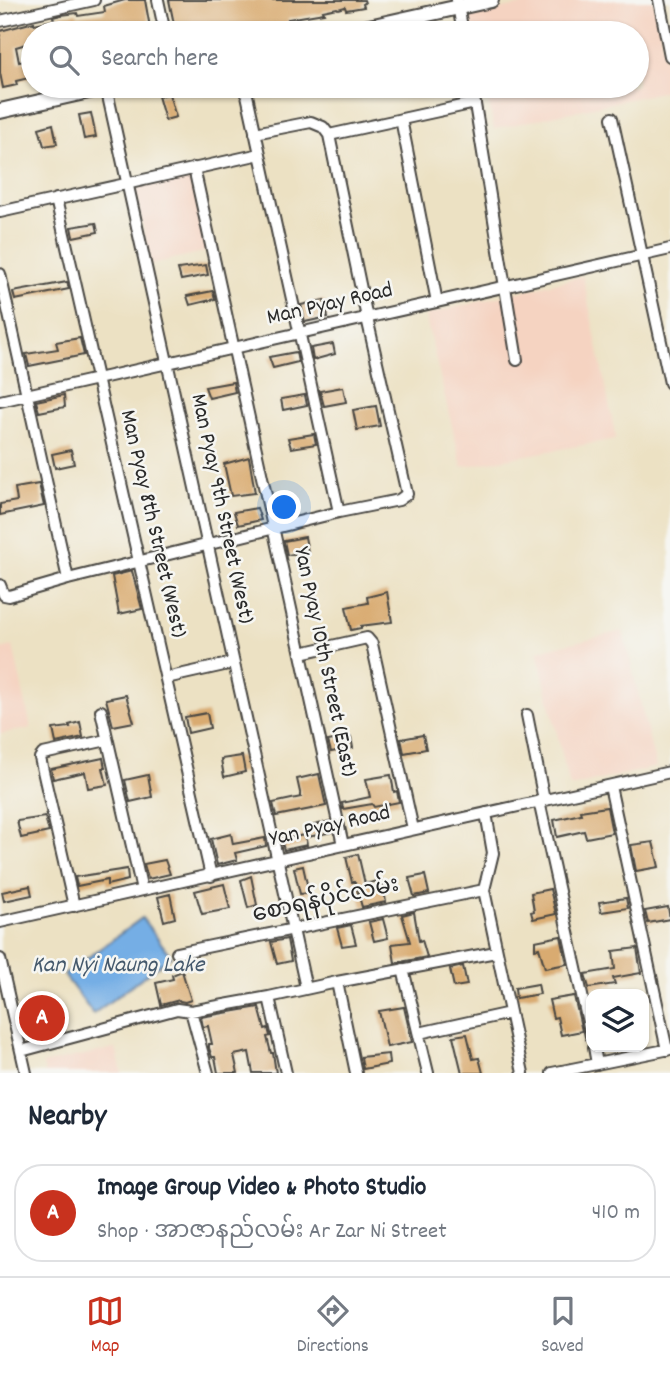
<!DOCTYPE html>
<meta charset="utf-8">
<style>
:root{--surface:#fff;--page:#f6f6f7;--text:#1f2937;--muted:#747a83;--line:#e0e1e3;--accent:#c8321e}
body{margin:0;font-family:Dekko,"Noto Sans Myanmar",sans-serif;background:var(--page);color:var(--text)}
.controls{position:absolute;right:21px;bottom:21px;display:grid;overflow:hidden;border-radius:14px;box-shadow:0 2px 5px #0004}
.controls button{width:63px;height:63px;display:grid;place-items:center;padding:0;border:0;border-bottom:2px solid var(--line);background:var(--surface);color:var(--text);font:35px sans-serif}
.you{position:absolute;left:285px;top:508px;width:24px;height:24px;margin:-18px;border:5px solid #fff;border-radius:50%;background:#1a73e8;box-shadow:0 0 0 10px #1a73e833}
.badge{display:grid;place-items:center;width:46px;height:46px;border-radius:50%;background:var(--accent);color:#fff;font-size:23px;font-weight:700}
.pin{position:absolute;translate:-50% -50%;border:4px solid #fff;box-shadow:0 2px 7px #0006}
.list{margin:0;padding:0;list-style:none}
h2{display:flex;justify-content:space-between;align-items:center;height:91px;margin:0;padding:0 28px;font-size:30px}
h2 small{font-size:23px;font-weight:400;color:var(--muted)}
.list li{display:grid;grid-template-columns:46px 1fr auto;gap:21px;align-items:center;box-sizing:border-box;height:98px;margin:0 14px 14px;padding:0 14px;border:2px solid var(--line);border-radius:28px}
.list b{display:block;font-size:26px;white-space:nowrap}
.list p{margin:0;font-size:23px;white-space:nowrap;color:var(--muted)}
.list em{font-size:23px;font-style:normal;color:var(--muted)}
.icon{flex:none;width:38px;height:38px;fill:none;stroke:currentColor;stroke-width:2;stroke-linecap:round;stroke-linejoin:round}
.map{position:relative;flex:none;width:670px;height:1073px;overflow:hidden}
.search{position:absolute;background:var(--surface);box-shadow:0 2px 5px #0004;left:21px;right:21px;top:21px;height:77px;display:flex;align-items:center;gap:18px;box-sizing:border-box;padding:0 24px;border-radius:38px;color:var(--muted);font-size:26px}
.sheet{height:203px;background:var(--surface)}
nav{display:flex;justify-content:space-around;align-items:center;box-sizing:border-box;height:98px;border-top:2px solid var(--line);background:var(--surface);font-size:19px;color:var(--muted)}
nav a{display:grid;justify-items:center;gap:4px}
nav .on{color:var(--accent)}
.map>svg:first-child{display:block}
</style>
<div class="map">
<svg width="670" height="1073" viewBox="0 0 670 1073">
<rect width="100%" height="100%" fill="#f6f6f2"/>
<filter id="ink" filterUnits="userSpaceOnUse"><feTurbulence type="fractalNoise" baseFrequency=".0143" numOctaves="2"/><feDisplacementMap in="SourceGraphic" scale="14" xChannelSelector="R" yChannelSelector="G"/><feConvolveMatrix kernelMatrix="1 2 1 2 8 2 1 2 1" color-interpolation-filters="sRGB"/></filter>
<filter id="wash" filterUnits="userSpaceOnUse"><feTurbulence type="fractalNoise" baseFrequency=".00686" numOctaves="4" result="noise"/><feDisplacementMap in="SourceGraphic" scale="28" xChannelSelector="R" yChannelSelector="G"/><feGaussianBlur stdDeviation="1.57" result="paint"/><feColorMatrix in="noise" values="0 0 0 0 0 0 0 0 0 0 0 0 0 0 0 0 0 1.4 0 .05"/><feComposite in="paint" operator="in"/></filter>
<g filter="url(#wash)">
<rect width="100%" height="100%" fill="#ece1c3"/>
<path fill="#f5d3c1" d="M 545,0 L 654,0 L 670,82 L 670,90 L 494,129 L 485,86 L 637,86 L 637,33 L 473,33 L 470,16 Z
M 191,175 L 208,251 L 151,264 L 134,188 Z
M 583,276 L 616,439 L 462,467 L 425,315 Z
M 623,631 L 656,767 L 570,787 L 537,651 Z
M 13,646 L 31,728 L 0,734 L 0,649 Z
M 116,1048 L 122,1073 L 45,1073 L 43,1064 Z"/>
<path fill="#74aee5" stroke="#506c88" stroke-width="2" d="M 142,918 L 171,956 L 93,1014 L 64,975 Z"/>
<g id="blocks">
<path fill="#d9ab71" d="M 125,0 L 145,0 L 151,33 L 127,33 L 125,24 L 107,28 L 108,32 L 102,33 L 33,33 L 33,42 L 16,47 L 19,62 L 33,59 L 33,77 L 16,81 L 17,85 L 3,88 L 0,73 L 0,31 L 34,22 L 34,24 L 54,20 L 53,17 L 61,15 L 77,13 L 78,16 L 105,12 L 104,6 Z
M 169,0 L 364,0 L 365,3 L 363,4 L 364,7 L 346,10 L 345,7 L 338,9 L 337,8 L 323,11 L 324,13 L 288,19 L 289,23 L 278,26 L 240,33 L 173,33 L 171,24 L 174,24 Z
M 169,94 L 176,117 L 165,120 L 158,96 Z
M 91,113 L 96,137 L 84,139 L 79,115 Z
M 53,124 L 57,144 L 44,146 L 39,128 Z
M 96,223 L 98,232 L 73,237 L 71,227 Z
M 206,265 L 208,275 L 181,280 L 178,269 Z
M 67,282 L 69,289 L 15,300 L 13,292 Z
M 213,291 L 215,299 L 190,305 L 187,296 Z
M 324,300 L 328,317 L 305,322 L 301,305 Z
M 80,338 L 84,355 L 29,366 L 26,354 L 58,349 L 56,342 Z
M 333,344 L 335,354 L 313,360 L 311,348 Z
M 296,352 L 298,362 L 273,368 L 269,357 Z
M 233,382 L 235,392 L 209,398 L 205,387 Z
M 343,387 L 346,402 L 324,406 L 320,391 Z
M 64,395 L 65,407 L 39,412 L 36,401 Z
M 305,395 L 307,405 L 283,410 L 281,399 Z
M 376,406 L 380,426 L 357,430 L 353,410 Z
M 314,434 L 316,444 L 291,448 L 288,438 Z
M 71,450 L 74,464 L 55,468 L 52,454 Z
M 249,457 L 255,493 L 231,496 L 224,464 Z
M 39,484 L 44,506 L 0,515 L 0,504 L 17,501 L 15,488 Z
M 257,508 L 261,520 L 238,525 L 234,512 Z
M 305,537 L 308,552 L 287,555 L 284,541 Z
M 132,571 L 142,609 L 119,614 L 112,576 Z
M 387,592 L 392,622 L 361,626 L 361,628 L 351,630 L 346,607 L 368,603 L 367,597 Z
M 126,695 L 134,722 L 113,726 L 106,699 Z
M 207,713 L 210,728 L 188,733 L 185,717 Z
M 80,722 L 83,737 L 56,743 L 53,729 L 70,727 L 69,725 Z
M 423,735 L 426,749 L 404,753 L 401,739 Z
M 351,737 L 353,748 L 331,752 L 328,741 Z
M 242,756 L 245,772 L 224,777 L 221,759 Z
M 103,758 L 105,768 L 103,768 L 107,785 L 88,788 L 85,772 L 53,779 L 51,769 Z
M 319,774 L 326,806 L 276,816 L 273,803 L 301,797 L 297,779 Z
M 148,775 L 152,797 L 130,802 L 125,780 Z
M 391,775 L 394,792 L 397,791 L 399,802 L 374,807 L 372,804 L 343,809 L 342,803 L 370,797 L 366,779 Z
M 607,807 L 612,833 L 586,838 L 584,831 L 557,837 L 554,820 L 581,814 L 580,811 Z
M 45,817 L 49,832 L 21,838 L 17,821 Z
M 330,821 L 332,832 L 308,837 L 307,827 Z
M 231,834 L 233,844 L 265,838 L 266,846 L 235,853 L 237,860 L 217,865 L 211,839 Z
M 305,835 L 307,845 L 284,850 L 281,839 Z
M 653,842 L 659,867 L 636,871 L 631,845 Z
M 358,854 L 365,884 L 382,880 L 386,902 L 362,907 L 355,882 L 352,882 L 346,857 Z
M 165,860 L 170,874 L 148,879 L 144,864 Z
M 303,866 L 309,893 L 300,894 L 294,868 Z
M 127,869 L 128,880 L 107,885 L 107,880 L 77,886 L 75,877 Z
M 425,875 L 429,893 L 414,896 L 409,878 Z
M 251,876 L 257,905 L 248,908 L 241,880 Z
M 224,884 L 230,909 L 202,914 L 195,891 Z
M 30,886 L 32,895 L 4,901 L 2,892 Z
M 550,889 L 556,914 L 533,919 L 531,912 L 534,911 L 531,893 Z
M 170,894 L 175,918 L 164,921 L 158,897 Z
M 626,898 L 628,908 L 601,912 L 599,902 Z
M 668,907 L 670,919 L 648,923 L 645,911 Z
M 414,912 L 419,941 L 422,940 L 427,957 L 395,963 L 392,944 L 410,942 L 402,915 Z
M 383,919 L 388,938 L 374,941 L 369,922 Z
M 351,925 L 356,944 L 342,946 L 337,928 Z
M 561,936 L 567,964 L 545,968 L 539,948 L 535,949 L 535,941 Z
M 287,939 L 291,961 L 277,964 L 271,942 Z
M 637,948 L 641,973 L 613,978 L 615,984 L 589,988 L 585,974 L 615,969 L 613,951 Z
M 463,966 L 467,985 L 454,987 L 450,969 Z
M 182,971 L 191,1000 L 185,1002 L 180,1001 L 179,1000 L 161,1005 L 156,983 L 173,979 L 172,975 Z
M 538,984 L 540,994 L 516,998 L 515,988 Z
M 574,996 L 582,1031 L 561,1035 L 557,1017 L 553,1018 L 549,1000 Z
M 259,1007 L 265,1029 L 268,1028 L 270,1036 L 267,1037 L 271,1053 L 273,1053 L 276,1073 L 253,1073 L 249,1052 L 234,1055 L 238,1073 L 218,1073 L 215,1057 L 212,1057 L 209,1048 L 209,1044 L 212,1044 L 208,1026 L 203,1027 L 201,1017 Z
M 404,1007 L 412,1042 L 387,1047 L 379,1011 Z
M 467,1034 L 473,1059 L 479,1058 L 483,1073 L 462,1073 L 453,1036 Z
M 388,1054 L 389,1064 L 363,1069 L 361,1057 Z"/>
</g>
</g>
<g filter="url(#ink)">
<use href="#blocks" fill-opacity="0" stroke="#484642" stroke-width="2"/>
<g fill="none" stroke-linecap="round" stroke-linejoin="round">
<g stroke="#484642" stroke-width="14">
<path id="minor" d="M 158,0 L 165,33
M 457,0 L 463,33
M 659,0 L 670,56
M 0,21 L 94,0
M 245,86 L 339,512
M 472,86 L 517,360
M 106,87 L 306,988
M 612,118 L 670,383
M 401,119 L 437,302
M 329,135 L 475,103
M 194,168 L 343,845
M 56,199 L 211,876
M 0,212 L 260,154
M 0,274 L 68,579
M 0,401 L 670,249
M 0,585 L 4,595 L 9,596 L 68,579 L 339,512 L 399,500 L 407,494 L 367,318 L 329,135 L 323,127 L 311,122 L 255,133
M 301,653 L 367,638 L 372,644 L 413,829
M 166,678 L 233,663
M 101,711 L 142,890
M 527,715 L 544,800
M 610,786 L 667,1050
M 539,801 L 591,1036
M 486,813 L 493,853 L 484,890 L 523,1073
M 74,906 L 40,758 L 43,754 L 107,740
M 0,922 L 670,772
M 177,953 L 484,890
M 0,959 L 26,1073
M 403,969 L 428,1073
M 337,982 L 356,1073
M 269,997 L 286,1073
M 191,1011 L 208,1073
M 419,1033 L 510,1013
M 594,1047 L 597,1064
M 21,1051 L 177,1009 L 191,1011 L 269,997 L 337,982 L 496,952
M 552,1073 L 670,1049"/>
</g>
<g stroke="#484642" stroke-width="18">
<path id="major" d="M 342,33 L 491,0
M 0,111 L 111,86"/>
</g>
<use href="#minor" stroke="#fff" stroke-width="10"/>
<use href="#major" stroke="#fff" stroke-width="14"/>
</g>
</g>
<g text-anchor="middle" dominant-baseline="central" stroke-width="5" stroke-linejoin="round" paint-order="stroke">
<g font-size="23" fill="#2b2b2b" stroke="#f6f6f2">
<text transform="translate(330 305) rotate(-13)">Man Pyay Road</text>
<text transform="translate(221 509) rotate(78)">Man Pyay 9th Street (West)</text>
<text transform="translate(152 524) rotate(77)">Man Pyay 8th Street (West)</text>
<text transform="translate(324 662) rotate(78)">Yan Pyay 10th Street (East)</text>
<text transform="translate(330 827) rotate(-13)">Yan Pyay Road</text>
<text transform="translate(326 901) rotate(-12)">စောရန်ပိုင်လမ်း</text>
</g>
<g font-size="24" font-style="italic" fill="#45596c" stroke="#f6f6f2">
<text x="118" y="966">Kan Nyi Naung Lake</text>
</g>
</g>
</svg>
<div class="controls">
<button><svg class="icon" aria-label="layers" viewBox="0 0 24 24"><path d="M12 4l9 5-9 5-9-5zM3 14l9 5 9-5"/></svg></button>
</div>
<div class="you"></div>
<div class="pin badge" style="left:42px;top:1018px">A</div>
<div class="search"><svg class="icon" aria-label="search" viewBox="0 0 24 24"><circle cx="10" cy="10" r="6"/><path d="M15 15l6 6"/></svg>Search here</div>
</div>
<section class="sheet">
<h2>Nearby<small></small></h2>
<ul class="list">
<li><span class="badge">A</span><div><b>Image Group Video &amp; Photo Studio</b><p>Shop · အာဇာနည်လမ်း Ar Zar Ni Street</p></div><em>410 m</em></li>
</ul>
</section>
<nav>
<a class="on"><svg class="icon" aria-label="map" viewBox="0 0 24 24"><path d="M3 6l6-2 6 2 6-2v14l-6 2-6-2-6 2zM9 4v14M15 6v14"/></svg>Map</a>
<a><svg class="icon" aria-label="directions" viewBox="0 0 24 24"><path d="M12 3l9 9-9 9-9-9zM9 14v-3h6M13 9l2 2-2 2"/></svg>Directions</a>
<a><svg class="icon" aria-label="saved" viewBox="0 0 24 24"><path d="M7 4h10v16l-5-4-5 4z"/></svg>Saved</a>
</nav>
